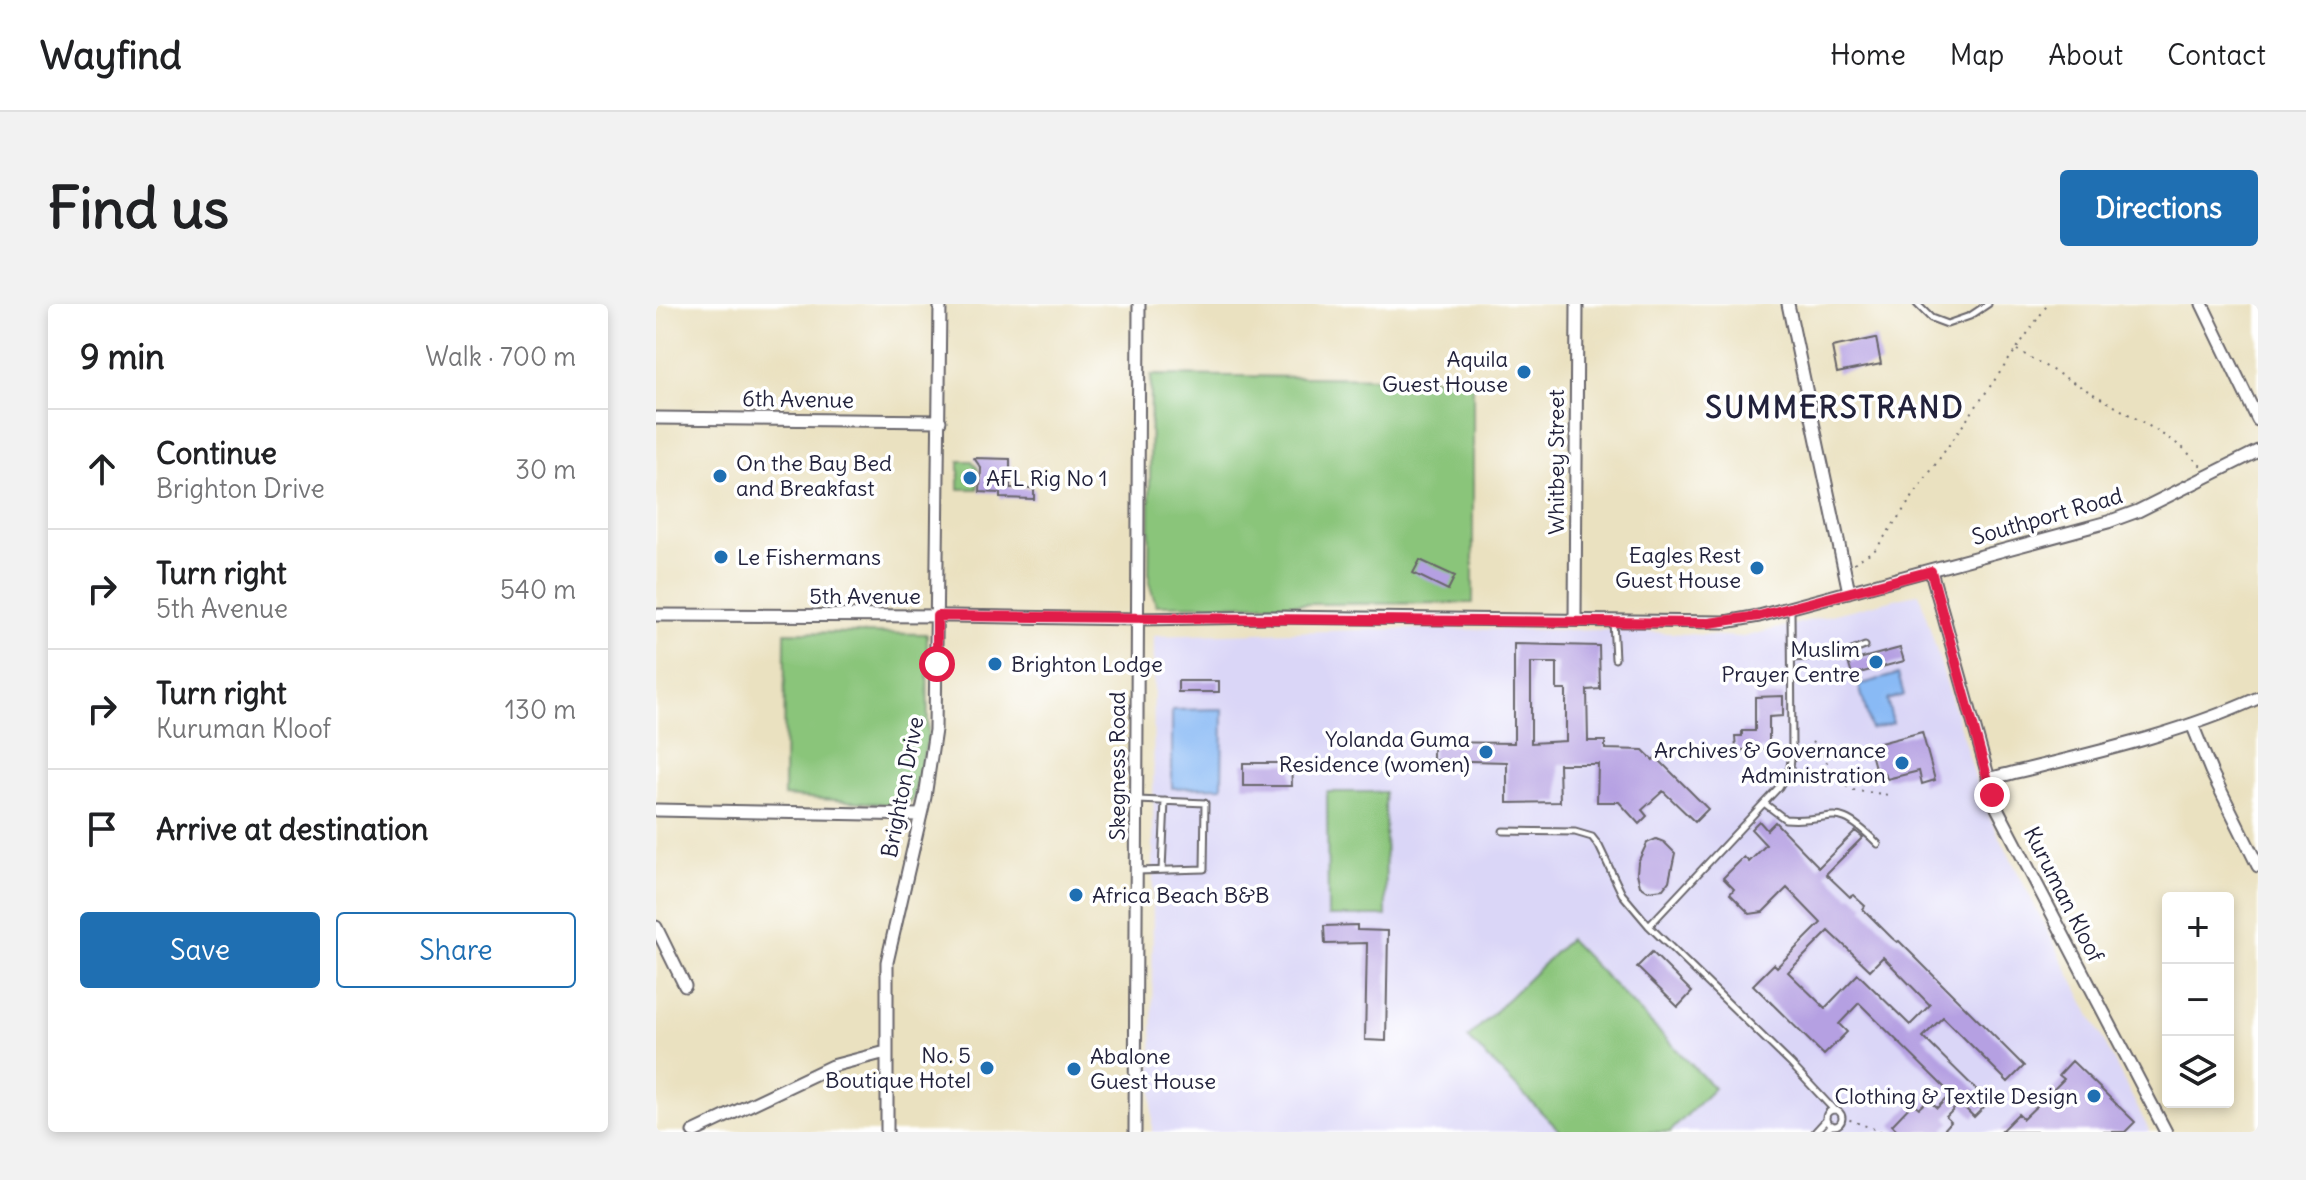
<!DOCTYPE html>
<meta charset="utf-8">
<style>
:root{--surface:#fff;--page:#f2f2f2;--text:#202124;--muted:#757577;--line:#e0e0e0;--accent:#1f6fb2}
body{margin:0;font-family:Delius,sans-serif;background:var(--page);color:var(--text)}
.controls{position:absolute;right:24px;bottom:24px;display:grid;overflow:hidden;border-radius:8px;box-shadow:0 4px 12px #0003}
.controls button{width:72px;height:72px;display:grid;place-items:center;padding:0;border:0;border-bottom:2px solid var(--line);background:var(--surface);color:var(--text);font:40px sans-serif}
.stop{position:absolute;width:24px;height:24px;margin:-18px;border:6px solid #e11d48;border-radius:50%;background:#fff}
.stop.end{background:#e11d48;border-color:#fff;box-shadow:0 2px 8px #0008}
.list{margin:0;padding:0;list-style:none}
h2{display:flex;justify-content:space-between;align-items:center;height:104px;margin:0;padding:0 32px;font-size:34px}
h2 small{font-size:26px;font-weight:400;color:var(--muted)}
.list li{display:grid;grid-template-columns:52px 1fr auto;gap:24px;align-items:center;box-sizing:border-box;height:120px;padding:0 32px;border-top:2px solid var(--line)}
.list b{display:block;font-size:30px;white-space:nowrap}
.list p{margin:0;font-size:26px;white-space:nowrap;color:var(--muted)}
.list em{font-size:26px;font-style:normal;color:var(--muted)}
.actions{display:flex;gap:16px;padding:24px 32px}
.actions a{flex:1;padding:18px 0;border:2px solid var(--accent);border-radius:8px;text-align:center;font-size:28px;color:var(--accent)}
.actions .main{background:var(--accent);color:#fff}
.icon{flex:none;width:44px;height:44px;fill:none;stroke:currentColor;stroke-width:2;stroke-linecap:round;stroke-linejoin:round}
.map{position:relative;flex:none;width:1602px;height:828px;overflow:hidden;border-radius:8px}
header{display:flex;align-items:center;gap:48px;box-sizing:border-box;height:112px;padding:0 40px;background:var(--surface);border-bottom:2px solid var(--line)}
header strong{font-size:38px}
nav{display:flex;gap:44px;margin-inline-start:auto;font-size:28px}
.intro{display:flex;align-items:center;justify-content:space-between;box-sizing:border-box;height:192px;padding:0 48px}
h1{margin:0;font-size:56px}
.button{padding:20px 36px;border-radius:8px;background:var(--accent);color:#fff;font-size:28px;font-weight:700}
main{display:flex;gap:48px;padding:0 48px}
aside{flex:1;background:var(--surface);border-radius:8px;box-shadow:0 4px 12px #0003}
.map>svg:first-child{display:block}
</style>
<header>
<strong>Wayfind</strong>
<nav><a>Home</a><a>Map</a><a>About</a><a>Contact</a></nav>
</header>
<div class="intro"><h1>Find us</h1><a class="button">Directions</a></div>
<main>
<aside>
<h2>9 min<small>Walk · 700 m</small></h2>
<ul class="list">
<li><svg class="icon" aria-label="ahead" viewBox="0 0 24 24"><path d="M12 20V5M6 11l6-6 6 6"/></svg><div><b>Continue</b><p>Brighton Drive</p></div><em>30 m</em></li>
<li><svg class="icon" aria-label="right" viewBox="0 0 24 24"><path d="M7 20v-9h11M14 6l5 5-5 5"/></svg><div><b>Turn right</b><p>5th Avenue</p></div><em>540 m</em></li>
<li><svg class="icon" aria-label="right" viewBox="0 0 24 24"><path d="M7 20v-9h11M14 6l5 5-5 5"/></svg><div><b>Turn right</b><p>Kuruman Kloof</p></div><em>130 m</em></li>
<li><svg class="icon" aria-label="arrive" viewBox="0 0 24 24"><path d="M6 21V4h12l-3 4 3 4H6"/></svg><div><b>Arrive at destination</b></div></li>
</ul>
<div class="actions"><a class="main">Save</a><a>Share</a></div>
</aside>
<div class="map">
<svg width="1602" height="828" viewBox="0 0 1602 828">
<rect width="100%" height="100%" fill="#fff"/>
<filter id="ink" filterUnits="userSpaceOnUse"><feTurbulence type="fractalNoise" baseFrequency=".0125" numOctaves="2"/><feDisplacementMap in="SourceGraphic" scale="16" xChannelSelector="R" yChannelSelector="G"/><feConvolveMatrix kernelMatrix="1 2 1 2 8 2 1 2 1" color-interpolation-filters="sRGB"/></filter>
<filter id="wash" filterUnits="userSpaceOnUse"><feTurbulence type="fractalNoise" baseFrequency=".006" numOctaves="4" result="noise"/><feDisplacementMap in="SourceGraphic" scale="32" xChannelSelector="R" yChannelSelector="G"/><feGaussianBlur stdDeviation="1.8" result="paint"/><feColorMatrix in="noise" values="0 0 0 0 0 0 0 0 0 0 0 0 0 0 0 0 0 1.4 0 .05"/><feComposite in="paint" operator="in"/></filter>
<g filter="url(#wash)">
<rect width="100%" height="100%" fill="#eae1c0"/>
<path fill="#dad6f7" d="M 1263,289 L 1328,502 L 1494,828 L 496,828 L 498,332 L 737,325 L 957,326 L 1087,333 Z"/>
<path fill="#8ac57a" stroke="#56745a" stroke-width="2" d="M 495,71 L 817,75 L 817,299 L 500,301 L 493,278 Z
M 303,157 L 316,157 L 322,165 L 322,185 L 303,185 Z
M 129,328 L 271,330 L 272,434 L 257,496 L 250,500 L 241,501 L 128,492 Z
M 671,488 L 729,488 L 730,612 L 672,612 Z
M 913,635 L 1058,784 L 1014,828 L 905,828 L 812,734 Z"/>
<path fill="#89baf5" stroke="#566e98" stroke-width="2" d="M 1242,370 L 1248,391 L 1231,396 L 1237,419 L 1215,425 L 1203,381 Z
M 567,405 L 566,483 L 516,484 L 516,406 Z"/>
<g id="blocks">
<path fill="#b5a0e2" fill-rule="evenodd" d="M 1220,34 L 1225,60 L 1181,69 L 1176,43 Z
M 318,154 L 354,155 L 354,184 L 378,184 L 378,195 L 344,194 L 344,189 L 324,188 L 325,164 Z
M 764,256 L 799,272 L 792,286 L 757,269 Z
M 858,340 L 943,342 L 944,385 L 931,386 L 932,437 L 949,437 L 949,445 L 987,446 L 997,456 L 1000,453 L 1052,505 L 1039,518 L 1007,487 L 986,506 L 991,512 L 983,520 L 963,498 L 941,498 L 942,460 L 903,460 L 904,498 L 851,499 L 851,458 L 777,456 L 777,438 L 858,439 ZM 875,359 L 901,359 L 901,386 L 910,386 L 910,437 L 875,439 Z
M 1244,344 L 1248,357 L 1196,371 L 1192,358 Z
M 522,377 L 563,377 L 563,388 L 522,388 Z
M 1127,392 L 1127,412 L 1113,413 L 1113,445 L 1104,445 L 1104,448 L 1080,445 L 1079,432 L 1086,432 L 1086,427 L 1099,427 L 1099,393 Z
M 1266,428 L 1279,476 L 1266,480 L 1263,467 L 1231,475 L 1229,469 L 1221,471 L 1213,442 Z
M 587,459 L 635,459 L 636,482 L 587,482 Z
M 1103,517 L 1111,526 L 1119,518 L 1163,563 L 1199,527 L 1207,533 L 1170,570 L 1194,593 L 1197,591 L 1209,602 L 1207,605 L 1236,634 L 1241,638 L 1243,637 L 1368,762 L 1352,778 L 1287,713 L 1267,733 L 1333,798 L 1318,813 L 1304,799 L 1290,813 L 1295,818 L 1286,828 L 1243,828 L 1236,821 L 1257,799 L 1263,804 L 1272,796 L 1281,804 L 1295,790 L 1203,699 L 1183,720 L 1191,728 L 1168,751 L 1097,681 L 1118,660 L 1121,663 L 1165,619 L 1131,584 L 1107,608 L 1094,610 L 1074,590 L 1078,585 L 1067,574 L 1088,553 L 1093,558 L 1110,541 L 1095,525 ZM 1173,627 L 1214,666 L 1227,653 L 1274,701 L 1254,721 L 1202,670 L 1169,704 L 1132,668 Z
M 1000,535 L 1008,538 L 1019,549 L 1013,577 L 1007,585 L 992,587 L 984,582 L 981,569 L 982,558 L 991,539 Z
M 701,621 L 701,626 L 732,627 L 730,737 L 709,736 L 711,639 L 669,640 L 668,622 Z
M 996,648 L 1036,688 L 1022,703 L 981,663 Z
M 1416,757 L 1479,818 L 1469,828 L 1344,828 L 1362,810 L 1367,815 L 1389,794 L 1408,775 L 1403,771 Z"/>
</g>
</g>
<g filter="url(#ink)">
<use href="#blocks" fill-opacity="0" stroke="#68656a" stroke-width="2"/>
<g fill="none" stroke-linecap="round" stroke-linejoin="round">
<g stroke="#68656a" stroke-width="9">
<path id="service" d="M 1261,0 L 1275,14 L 1291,20 L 1314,12 L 1332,0
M 957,317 L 959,355
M 1136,354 L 1186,351 L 1209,342
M 1108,499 L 1129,515 C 1181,519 1177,495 1222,540
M 847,527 L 919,528 L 936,533 L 943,542 L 966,590 L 993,622 L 1123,483 L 1134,464 L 1136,446 L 1135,305
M 506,566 L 509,497
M 481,567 L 548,565 L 549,499 L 482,496
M 993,622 L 1135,760 L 1178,806
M1170 814a8 8 0 1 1 16 0a8 8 0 1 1-16 0Z
M 1159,828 L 1170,816
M 1169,828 L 1176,821"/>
</g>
<g stroke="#68656a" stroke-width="15">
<path id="minor" d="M 1132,0 L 1193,288
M 1546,0 L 1602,116
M 0,114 L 284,117
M 1275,267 L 1341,504 L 1510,828
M 0,311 L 297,312 L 482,315 L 615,313 L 1069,318 L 1103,312 L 1452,218 L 1482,207 L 1602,147
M 919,316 L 921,0
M 1536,420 L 1555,467 L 1602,562
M 1332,475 C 1423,452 1517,433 1602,394
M 0,506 L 263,511
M 0,623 L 29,682
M 37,828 L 176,762 L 230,748
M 231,828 L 231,658 L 269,493 L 279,426 L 284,0
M 479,828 L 483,0"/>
</g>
<path stroke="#68656a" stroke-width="2" stroke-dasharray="2 6" stroke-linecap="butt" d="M 1361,46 L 1498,125 L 1526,143 L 1545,162
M 1198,259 L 1220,245 L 1392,0
M 1156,438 C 1168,451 1182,481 1197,486 C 1209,489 1223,488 1235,492
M 1186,813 L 1226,828"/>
<use href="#service" stroke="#fff" stroke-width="5"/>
<use href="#minor" stroke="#fff" stroke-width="11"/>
</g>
</g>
<g fill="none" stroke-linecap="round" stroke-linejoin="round" filter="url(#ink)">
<path stroke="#e11d48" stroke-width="10" d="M 281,360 L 281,312 L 1053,319 L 1103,312 L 1275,267 L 1336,491"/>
</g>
<g fill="#1f6fb2" stroke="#fff" stroke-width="3">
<circle cx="868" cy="68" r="8"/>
<circle cx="64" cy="172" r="8"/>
<circle cx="314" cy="174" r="8"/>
<circle cx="65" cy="253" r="8"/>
<circle cx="1101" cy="264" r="8"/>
<circle cx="1220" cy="358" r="8"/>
<circle cx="339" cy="360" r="8"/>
<circle cx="830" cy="448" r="8"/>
<circle cx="1246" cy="459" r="8"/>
<circle cx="420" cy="591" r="8"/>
<circle cx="331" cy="764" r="8"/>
<circle cx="418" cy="765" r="8"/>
<circle cx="1438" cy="792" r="8"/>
</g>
<g text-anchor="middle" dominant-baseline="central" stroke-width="7" stroke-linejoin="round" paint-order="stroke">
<g font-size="22" fill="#22223b" stroke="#fff" text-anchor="end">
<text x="852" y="55">Aquila<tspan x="852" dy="25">Guest House</tspan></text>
<text x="80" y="159" text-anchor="start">On the Bay Bed<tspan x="80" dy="25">and Breakfast</tspan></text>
<text x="330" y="174" text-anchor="start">AFL Rig No 1</text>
<text x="1085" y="251">Eagles Rest<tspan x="1085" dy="25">Guest House</tspan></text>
<text x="81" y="253" text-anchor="start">Le Fishermans</text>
<text x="1204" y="345">Muslim<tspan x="1204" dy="25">Prayer Centre</tspan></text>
<text x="355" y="360" text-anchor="start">Brighton Lodge</text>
<text x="814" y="435">Yolanda Guma<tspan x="814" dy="25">Residence (women)</tspan></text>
<text x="1230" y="446">Archives &amp; Governance<tspan x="1230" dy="25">Administration</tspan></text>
<text x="436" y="591" text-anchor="start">Africa Beach B&amp;B</text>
<text x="315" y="751">No. 5<tspan x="315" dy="25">Boutique Hotel</tspan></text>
<text x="434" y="752" text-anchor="start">Abalone<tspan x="434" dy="25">Guest House</tspan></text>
<text x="1422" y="792">Clothing &amp; Textile Design</text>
</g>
<g font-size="22" fill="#22223b" stroke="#fff">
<text transform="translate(142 95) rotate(1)">6th Avenue</text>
<text transform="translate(900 158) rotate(-90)">Whitbey Street</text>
<text transform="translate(1391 212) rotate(-16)">Southport Road</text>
<text x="209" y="292">5th Avenue</text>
<text transform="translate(461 462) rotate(-90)">Skegness Road</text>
<text transform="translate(246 483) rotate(-79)">Brighton Drive</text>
<text transform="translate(1408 590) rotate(63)">Kuruman Kloof</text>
</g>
<g font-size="30" font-weight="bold" letter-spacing="2" fill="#22223b" stroke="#fff">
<text x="1179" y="103">SUMMERSTRAND</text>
</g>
</g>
</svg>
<div class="controls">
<button>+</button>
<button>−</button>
<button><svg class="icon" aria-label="layers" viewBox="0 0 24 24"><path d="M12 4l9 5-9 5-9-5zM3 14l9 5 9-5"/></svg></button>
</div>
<div class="stop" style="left:281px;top:360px"></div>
<div class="stop end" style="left:1336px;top:491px"></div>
</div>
</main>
